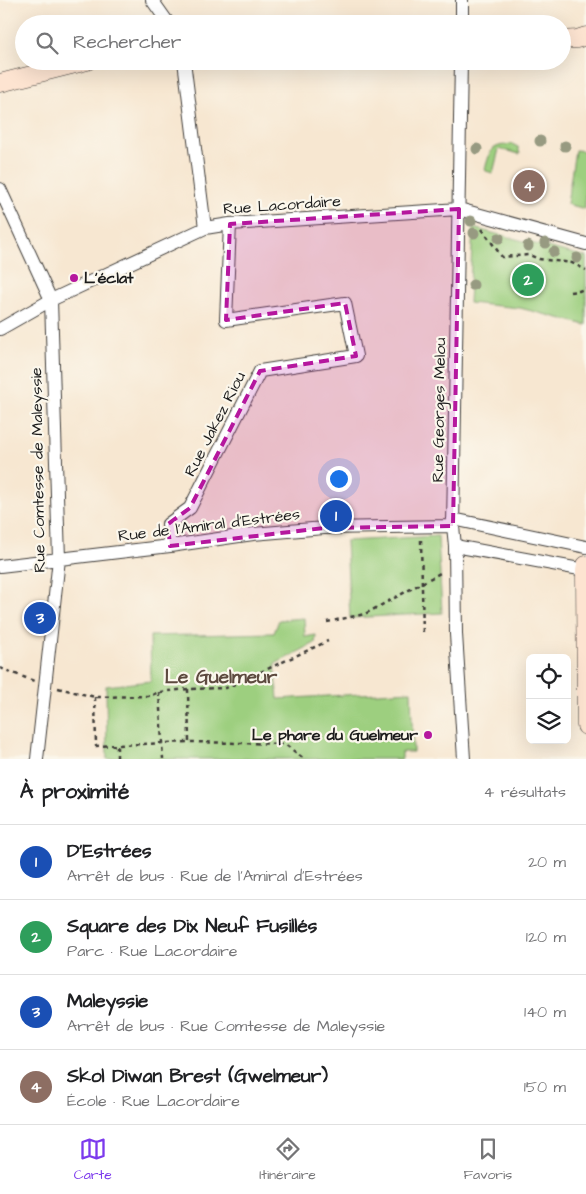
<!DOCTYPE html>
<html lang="fr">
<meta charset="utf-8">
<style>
:root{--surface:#fff;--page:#f2f2f2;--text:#202124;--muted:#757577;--line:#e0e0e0;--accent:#7c3aed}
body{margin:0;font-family:"Architects Daughter",sans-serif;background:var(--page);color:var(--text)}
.controls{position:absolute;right:15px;bottom:15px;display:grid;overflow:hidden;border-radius:8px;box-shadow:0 5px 20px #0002}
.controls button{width:45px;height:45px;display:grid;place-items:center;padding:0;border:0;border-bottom:1px solid var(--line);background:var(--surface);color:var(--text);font:25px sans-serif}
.you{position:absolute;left:338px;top:478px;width:18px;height:18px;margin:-12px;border:4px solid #fff;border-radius:50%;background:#1a73e8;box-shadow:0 0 0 8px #1a73e833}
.badge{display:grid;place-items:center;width:32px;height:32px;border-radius:50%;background:var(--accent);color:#fff;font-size:16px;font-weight:700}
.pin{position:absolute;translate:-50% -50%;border:2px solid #fff;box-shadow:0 1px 5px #0006}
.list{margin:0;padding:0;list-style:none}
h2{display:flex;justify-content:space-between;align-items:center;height:65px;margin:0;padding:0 20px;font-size:21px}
h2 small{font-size:16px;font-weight:400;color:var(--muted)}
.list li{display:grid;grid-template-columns:32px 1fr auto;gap:15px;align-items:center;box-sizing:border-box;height:75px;padding:0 20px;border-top:1px solid var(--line)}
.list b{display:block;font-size:19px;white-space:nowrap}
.list p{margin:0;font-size:16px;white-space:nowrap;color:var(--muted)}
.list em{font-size:16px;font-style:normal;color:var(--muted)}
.icon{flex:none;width:28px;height:28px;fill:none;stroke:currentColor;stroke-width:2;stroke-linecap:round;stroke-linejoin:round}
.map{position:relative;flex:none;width:586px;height:759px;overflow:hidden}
.search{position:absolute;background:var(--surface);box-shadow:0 5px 20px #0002;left:15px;right:15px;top:15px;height:55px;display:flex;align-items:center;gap:12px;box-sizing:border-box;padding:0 18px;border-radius:28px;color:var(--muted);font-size:19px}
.sheet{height:365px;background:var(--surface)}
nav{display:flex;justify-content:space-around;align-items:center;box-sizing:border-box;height:70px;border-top:1px solid var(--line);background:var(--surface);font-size:14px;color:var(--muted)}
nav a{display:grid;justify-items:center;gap:2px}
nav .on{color:var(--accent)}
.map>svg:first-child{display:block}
</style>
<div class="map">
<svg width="586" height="759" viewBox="0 0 586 759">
<rect width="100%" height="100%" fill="#fbf7ec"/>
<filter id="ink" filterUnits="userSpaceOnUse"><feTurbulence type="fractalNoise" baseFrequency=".02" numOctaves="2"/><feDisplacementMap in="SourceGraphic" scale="10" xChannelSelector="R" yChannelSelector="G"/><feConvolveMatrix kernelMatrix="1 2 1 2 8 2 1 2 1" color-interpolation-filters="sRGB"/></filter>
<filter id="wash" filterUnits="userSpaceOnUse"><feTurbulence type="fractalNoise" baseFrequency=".0096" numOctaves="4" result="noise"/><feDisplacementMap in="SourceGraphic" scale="20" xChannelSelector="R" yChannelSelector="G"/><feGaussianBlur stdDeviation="1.12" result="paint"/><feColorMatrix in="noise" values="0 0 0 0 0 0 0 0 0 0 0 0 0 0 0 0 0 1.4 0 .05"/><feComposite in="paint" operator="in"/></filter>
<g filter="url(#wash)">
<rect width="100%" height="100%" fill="#f7e7d1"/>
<path fill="#9dcf7f" stroke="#5c764e" d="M 512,144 L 518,147 L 520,154 L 499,149 L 493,173 L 486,171 L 485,169 C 491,149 490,146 512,144 Z
M 575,150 L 586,151 L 585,209 L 567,204 Z
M 473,228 L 586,257 L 586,325 L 520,308 L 469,303 Z
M 438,536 L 442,613 L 350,618 L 346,541 Z
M 304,618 L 305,637 L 316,635 L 315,643 L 275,664 L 278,699 L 411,691 L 413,752 L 402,752 L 402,759 L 107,759 L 106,686 L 151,681 L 150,636 L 274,633 L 279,620 Z"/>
</g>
<g filter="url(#ink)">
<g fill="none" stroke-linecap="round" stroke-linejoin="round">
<g stroke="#3d3a37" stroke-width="14">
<path id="street" d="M 152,0 L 169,24
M 462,24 L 462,0
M 184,61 L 205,228
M 461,61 L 453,526 L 455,546 L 456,634 L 464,759
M 0,189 L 51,300 L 59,559 L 37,759
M 0,329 L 51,300 L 205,228 L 230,224 L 459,209 L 586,244
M 453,519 L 586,547
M 170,546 L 168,524 L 190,508 L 260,371 L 356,356 L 345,303 L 226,320 L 230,224
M 455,546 L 585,570
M 0,566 L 170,546 L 253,534 L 324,528 L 453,526"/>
</g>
<g stroke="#3d3a37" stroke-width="19">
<path id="secondary" d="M 562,40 L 577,39 L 586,36
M 0,83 L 87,61
M 586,565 L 585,570 L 586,726"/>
</g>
<path stroke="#3d3a37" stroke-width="2.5" stroke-dasharray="4 4" stroke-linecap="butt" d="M 482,229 L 502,257 L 529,255 L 539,259 L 572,263 L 586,270
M 570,292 L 579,291 L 586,288
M 421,540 L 423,636
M 327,622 L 365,614 L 442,572
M 0,668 L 34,681
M 58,688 L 95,697 L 149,696 L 159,692 L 188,689 L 226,688 L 328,641
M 188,689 L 189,742
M 159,692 L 163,759
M 95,697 L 96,746 L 189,742 L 285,744 L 304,759
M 117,746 L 117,759"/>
<use href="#street" stroke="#fff" stroke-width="12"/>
<use href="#secondary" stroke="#fde4d1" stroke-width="18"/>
</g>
<g fill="#979a81">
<circle cx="540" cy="141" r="5.5"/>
<circle cx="565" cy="146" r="5.5"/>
<circle cx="477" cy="149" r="5.5"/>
<circle cx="471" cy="221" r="5.5"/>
<circle cx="474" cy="233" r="5.5"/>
<circle cx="499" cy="238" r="5.5"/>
<circle cx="545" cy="243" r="5.5"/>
<circle cx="528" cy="246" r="5.5"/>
<circle cx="554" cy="252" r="5.5"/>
<circle cx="577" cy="258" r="5.5"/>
<circle cx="473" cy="285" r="5.5"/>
</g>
</g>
<path fill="#b5179e" fill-opacity="0.2" stroke="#b5179e" stroke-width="4" stroke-dasharray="10 6" stroke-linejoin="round" d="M 459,209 L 453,526 L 324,528 L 170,546 L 168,524 L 190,508 L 260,371 L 356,356 L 345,303 L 226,320 L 230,224 Z"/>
<g fill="#b5179e" stroke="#fbf7ec" stroke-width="2">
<circle cx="74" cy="278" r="5"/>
<circle cx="428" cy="735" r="5"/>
</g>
<g text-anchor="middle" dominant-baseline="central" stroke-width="4.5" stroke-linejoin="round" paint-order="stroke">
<g font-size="16" fill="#1c1c1c" stroke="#fbf7ec">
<text transform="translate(282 205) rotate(-4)">Rue Lacordaire</text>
<text transform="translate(439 410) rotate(-89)">Rue Georges Melou</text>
<text transform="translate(215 424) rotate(-63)">Rue Jakez Riou</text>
<text transform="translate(38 470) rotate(-91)">Rue Comtesse de Maleyssie</text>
<text transform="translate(209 525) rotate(-7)">Rue de l'Amiral d'Estrées</text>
</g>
<g font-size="16" font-weight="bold" fill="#1c1c1c" stroke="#fbf7ec" text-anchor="start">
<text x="84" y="278">L'éclat</text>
<text x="418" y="735" text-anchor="end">Le phare du Guelmeur</text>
</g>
<g font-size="19" font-weight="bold" fill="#5d4a3f" stroke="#fbf7ec">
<text x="221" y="677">Le Guelmeur</text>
</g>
</g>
</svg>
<div class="controls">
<button><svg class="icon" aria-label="locate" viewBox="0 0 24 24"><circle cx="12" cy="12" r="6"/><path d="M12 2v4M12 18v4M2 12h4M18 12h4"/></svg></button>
<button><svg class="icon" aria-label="layers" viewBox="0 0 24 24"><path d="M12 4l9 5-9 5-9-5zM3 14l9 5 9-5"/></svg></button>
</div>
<div class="you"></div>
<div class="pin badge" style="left:336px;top:516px;background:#1a4fb4">1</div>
<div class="pin badge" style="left:528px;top:280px;background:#2e9e5b">2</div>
<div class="pin badge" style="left:40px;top:618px;background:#1a4fb4">3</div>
<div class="pin badge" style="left:529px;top:186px;background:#8d6e63">4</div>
<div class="search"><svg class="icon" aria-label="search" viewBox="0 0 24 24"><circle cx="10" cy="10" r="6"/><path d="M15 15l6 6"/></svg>Rechercher</div>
</div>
<section class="sheet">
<h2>À proximité<small>4 résultats</small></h2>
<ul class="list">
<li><span class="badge" style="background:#1a4fb4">1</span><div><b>D'Estrées</b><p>Arrêt de bus · Rue de l'Amiral d'Estrées</p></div><em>20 m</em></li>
<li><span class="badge" style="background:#2e9e5b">2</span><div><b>Square des Dix Neuf Fusillés</b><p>Parc · Rue Lacordaire</p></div><em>120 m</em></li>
<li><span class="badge" style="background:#1a4fb4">3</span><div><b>Maleyssie</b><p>Arrêt de bus · Rue Comtesse de Maleyssie</p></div><em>140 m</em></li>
<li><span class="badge" style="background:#8d6e63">4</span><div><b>Skol Diwan Brest (Gwelmeur)</b><p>École · Rue Lacordaire</p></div><em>150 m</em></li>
</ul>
</section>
<nav>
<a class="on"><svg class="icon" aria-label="map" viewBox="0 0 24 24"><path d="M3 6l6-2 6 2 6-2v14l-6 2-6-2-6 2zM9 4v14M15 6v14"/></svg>Carte</a>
<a><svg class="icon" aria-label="directions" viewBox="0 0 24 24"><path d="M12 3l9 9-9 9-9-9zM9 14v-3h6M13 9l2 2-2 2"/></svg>Itinéraire</a>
<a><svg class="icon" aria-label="saved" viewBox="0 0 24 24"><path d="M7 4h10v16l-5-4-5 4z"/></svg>Favoris</a>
</nav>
